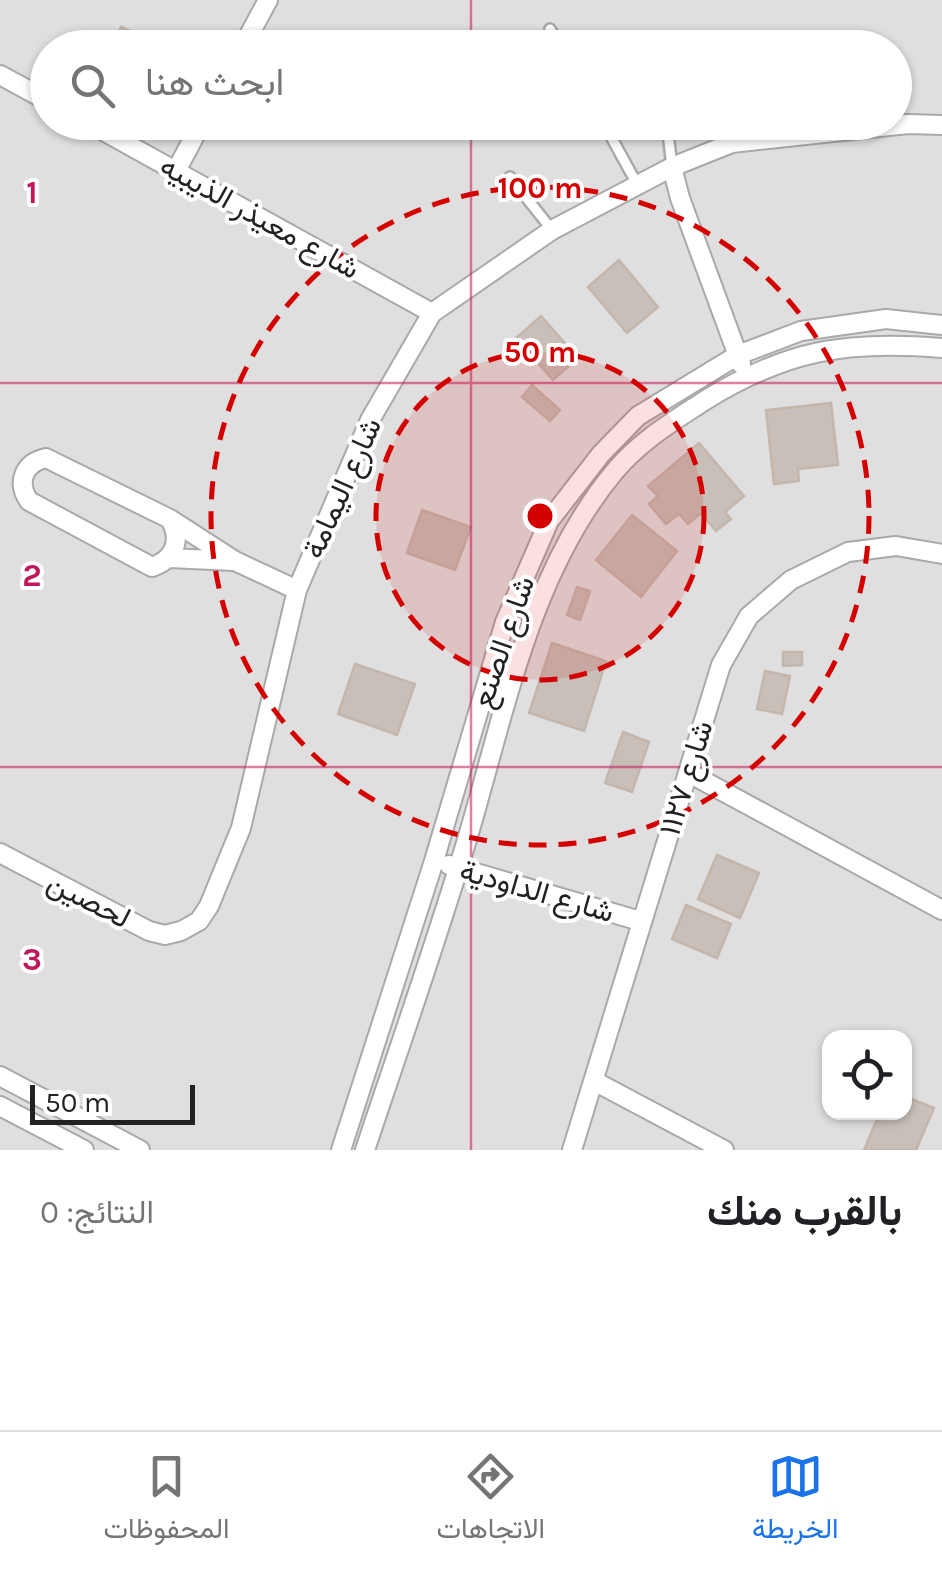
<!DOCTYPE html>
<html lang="ar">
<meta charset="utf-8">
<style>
:root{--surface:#fff;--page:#f6f6f6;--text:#202124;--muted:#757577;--line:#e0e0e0;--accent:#1a73e8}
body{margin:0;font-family:Karla,Vazirmatn,sans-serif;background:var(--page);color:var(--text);direction:rtl}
.controls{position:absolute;right:30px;bottom:30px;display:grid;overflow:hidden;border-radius:20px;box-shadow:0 2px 8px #0004}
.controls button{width:90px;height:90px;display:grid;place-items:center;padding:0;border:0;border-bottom:2px solid var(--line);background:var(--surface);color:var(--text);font:50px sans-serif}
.scale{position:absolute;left:30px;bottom:25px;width:165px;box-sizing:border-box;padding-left:10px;border:5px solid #222;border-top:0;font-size:28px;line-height:35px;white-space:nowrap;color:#222;-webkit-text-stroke:8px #fff;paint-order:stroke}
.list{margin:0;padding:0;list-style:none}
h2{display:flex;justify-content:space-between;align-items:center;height:130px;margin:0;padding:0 40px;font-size:42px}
h2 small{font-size:32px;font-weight:400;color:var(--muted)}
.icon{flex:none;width:55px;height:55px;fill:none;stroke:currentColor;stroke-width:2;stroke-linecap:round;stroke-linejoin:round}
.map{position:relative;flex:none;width:942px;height:1150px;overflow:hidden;direction:ltr}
.search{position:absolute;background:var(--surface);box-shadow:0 2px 8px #0004;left:30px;right:30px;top:30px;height:110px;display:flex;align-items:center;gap:25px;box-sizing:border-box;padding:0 35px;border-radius:55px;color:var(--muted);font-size:38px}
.sheet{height:280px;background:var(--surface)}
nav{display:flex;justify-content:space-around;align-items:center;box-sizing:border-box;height:140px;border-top:2px solid var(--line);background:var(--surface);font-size:28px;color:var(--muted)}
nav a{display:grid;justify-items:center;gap:5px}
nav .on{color:var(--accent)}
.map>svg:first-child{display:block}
</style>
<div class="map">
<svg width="942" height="1150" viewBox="0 0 942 1150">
<rect width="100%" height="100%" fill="#f2efe9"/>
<path fill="#e0dfdf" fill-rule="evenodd" d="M 0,0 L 942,0 L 942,1150 L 0,1150 ZM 48,48 L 894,48 L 894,122 L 48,122 ZM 830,1038 L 904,1038 L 904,1112 L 830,1112 Z"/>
<path fill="#c7bfb8" stroke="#c4b6ab" stroke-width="2.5" d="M 121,27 L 138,34 L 133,48 L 112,48 Z
M 619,260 L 658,307 L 627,333 L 588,287 Z
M 541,316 L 578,358 L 553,380 L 516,338 Z
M 532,385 L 560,410 L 550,421 L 522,397 Z
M 831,403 L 838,465 L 798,469 L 799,481 L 774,484 L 766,410 Z
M 699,443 L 744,496 L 725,512 L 731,519 L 716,531 L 701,513 L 688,524 L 679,514 L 666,524 L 649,504 L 658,496 L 648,486 Z
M 422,510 L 471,527 L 455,570 L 407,553 Z
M 632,515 L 677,551 L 641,597 L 596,560 Z
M 577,587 L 590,591 L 580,620 L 567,615 Z
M 552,643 L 606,661 L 584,731 L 529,713 Z
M 783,652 L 802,652 L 802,665 L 783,666 Z
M 355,664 L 415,684 L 397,735 L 338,714 Z
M 765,671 L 790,676 L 782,714 L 757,709 Z
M 623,732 L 649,742 L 632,792 L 605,783 Z
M 717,855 L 759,873 L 740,918 L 698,899 Z
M 686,905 L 731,924 L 717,958 L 672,939 Z
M 904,1096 L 934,1108 L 916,1150 L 864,1150 L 880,1112 L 904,1112 Z"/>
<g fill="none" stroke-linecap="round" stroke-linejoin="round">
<g stroke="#a9a9a9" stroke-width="14">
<path id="service" d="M 550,29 L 561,48
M 603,122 L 638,186
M 672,167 L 668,133 L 674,122
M 510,177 L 552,230"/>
</g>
<g stroke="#a9a9a9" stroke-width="22">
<path id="minor" d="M 242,48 L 268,0
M 0,75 L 48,101
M 87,122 L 432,313
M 672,167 L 680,198 L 741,364
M 176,171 L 202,122
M 170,519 C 182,540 175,559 152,567 L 29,501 C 16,482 24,463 46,458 L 170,519 L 235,561 L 297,590
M 169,558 L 234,561
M 689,773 L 942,910
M 0,853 L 149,931 L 165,935 L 181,931 L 199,921 L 209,906 L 241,828 L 297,590 L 370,420 L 432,313 L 552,230 L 672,167 L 732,143 L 908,124 L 942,125
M 449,865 L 640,921
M 0,1076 L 140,1150
M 594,1081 L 724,1150
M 0,1106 L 84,1150
M 341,1150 L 434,861 L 505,622 L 549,521 L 601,454 L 638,416 L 738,355 L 801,331 L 886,319 L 942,325
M 365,1150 C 400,1045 437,940 469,833 C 505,711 531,571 615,471 C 640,441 672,422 704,401 C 786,350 847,340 942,348
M 572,1150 L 721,665 L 749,616 L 791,580 L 848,552 L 896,546 L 942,554"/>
</g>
<use href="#service" stroke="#fff" stroke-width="9"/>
<use href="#minor" stroke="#fff" stroke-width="18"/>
</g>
<path fill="none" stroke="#c2185b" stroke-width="2.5" stroke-opacity="0.55" d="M 471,0 L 471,48M 471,122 L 471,1150M 0,383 L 942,383M 0,767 L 942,767"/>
<circle cx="540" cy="516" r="164" fill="#d40000" fill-opacity=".12"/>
<g fill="none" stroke="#d40000" stroke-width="5" stroke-dasharray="18 12">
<circle cx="540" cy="516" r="164"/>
<circle cx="540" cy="516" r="329"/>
</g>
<g text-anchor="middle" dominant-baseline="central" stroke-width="8" stroke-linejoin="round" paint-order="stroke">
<g font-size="30" fill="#222" stroke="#fff">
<text transform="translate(260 217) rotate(29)">شارع معيذر الذيبيه</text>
<text transform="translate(342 488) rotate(-66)">شارع اليمامة</text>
<text transform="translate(503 642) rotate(-71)">شارع الصنع</text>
<text transform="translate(686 778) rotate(-73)">شارع ١١٢٧</text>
<text transform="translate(537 891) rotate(16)">شارع الداودية</text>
<text transform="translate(89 900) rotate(27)">لحصين</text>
</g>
</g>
<g font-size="32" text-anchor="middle" font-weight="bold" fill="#c2185b" stroke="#fff" stroke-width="8" stroke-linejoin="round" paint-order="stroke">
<text x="32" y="203">1</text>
<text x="32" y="586">2</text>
<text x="32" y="970">3</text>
</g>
<circle cx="540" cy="516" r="15" fill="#d40000" stroke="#fff" stroke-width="5"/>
<g font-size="30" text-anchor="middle" font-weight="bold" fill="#d40000" stroke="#fff" stroke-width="8" stroke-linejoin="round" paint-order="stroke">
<text x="540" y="198">100 m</text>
<text x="540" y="362">50 m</text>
</g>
</svg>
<div class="controls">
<button><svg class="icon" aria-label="locate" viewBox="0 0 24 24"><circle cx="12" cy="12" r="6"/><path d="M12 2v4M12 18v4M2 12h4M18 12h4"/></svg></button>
</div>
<div class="scale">50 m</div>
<div class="search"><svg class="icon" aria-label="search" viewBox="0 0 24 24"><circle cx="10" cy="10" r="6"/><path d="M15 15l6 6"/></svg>ابحث هنا</div>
</div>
<section class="sheet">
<h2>بالقرب منك<small>النتائج: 0</small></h2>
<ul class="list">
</ul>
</section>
<nav>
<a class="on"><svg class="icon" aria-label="map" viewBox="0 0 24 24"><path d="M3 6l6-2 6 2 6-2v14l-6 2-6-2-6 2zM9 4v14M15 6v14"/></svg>الخريطة</a>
<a><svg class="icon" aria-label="directions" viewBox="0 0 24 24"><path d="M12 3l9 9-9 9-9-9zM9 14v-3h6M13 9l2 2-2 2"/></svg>الاتجاهات</a>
<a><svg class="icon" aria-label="saved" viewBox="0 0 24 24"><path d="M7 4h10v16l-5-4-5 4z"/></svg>المحفوظات</a>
</nav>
